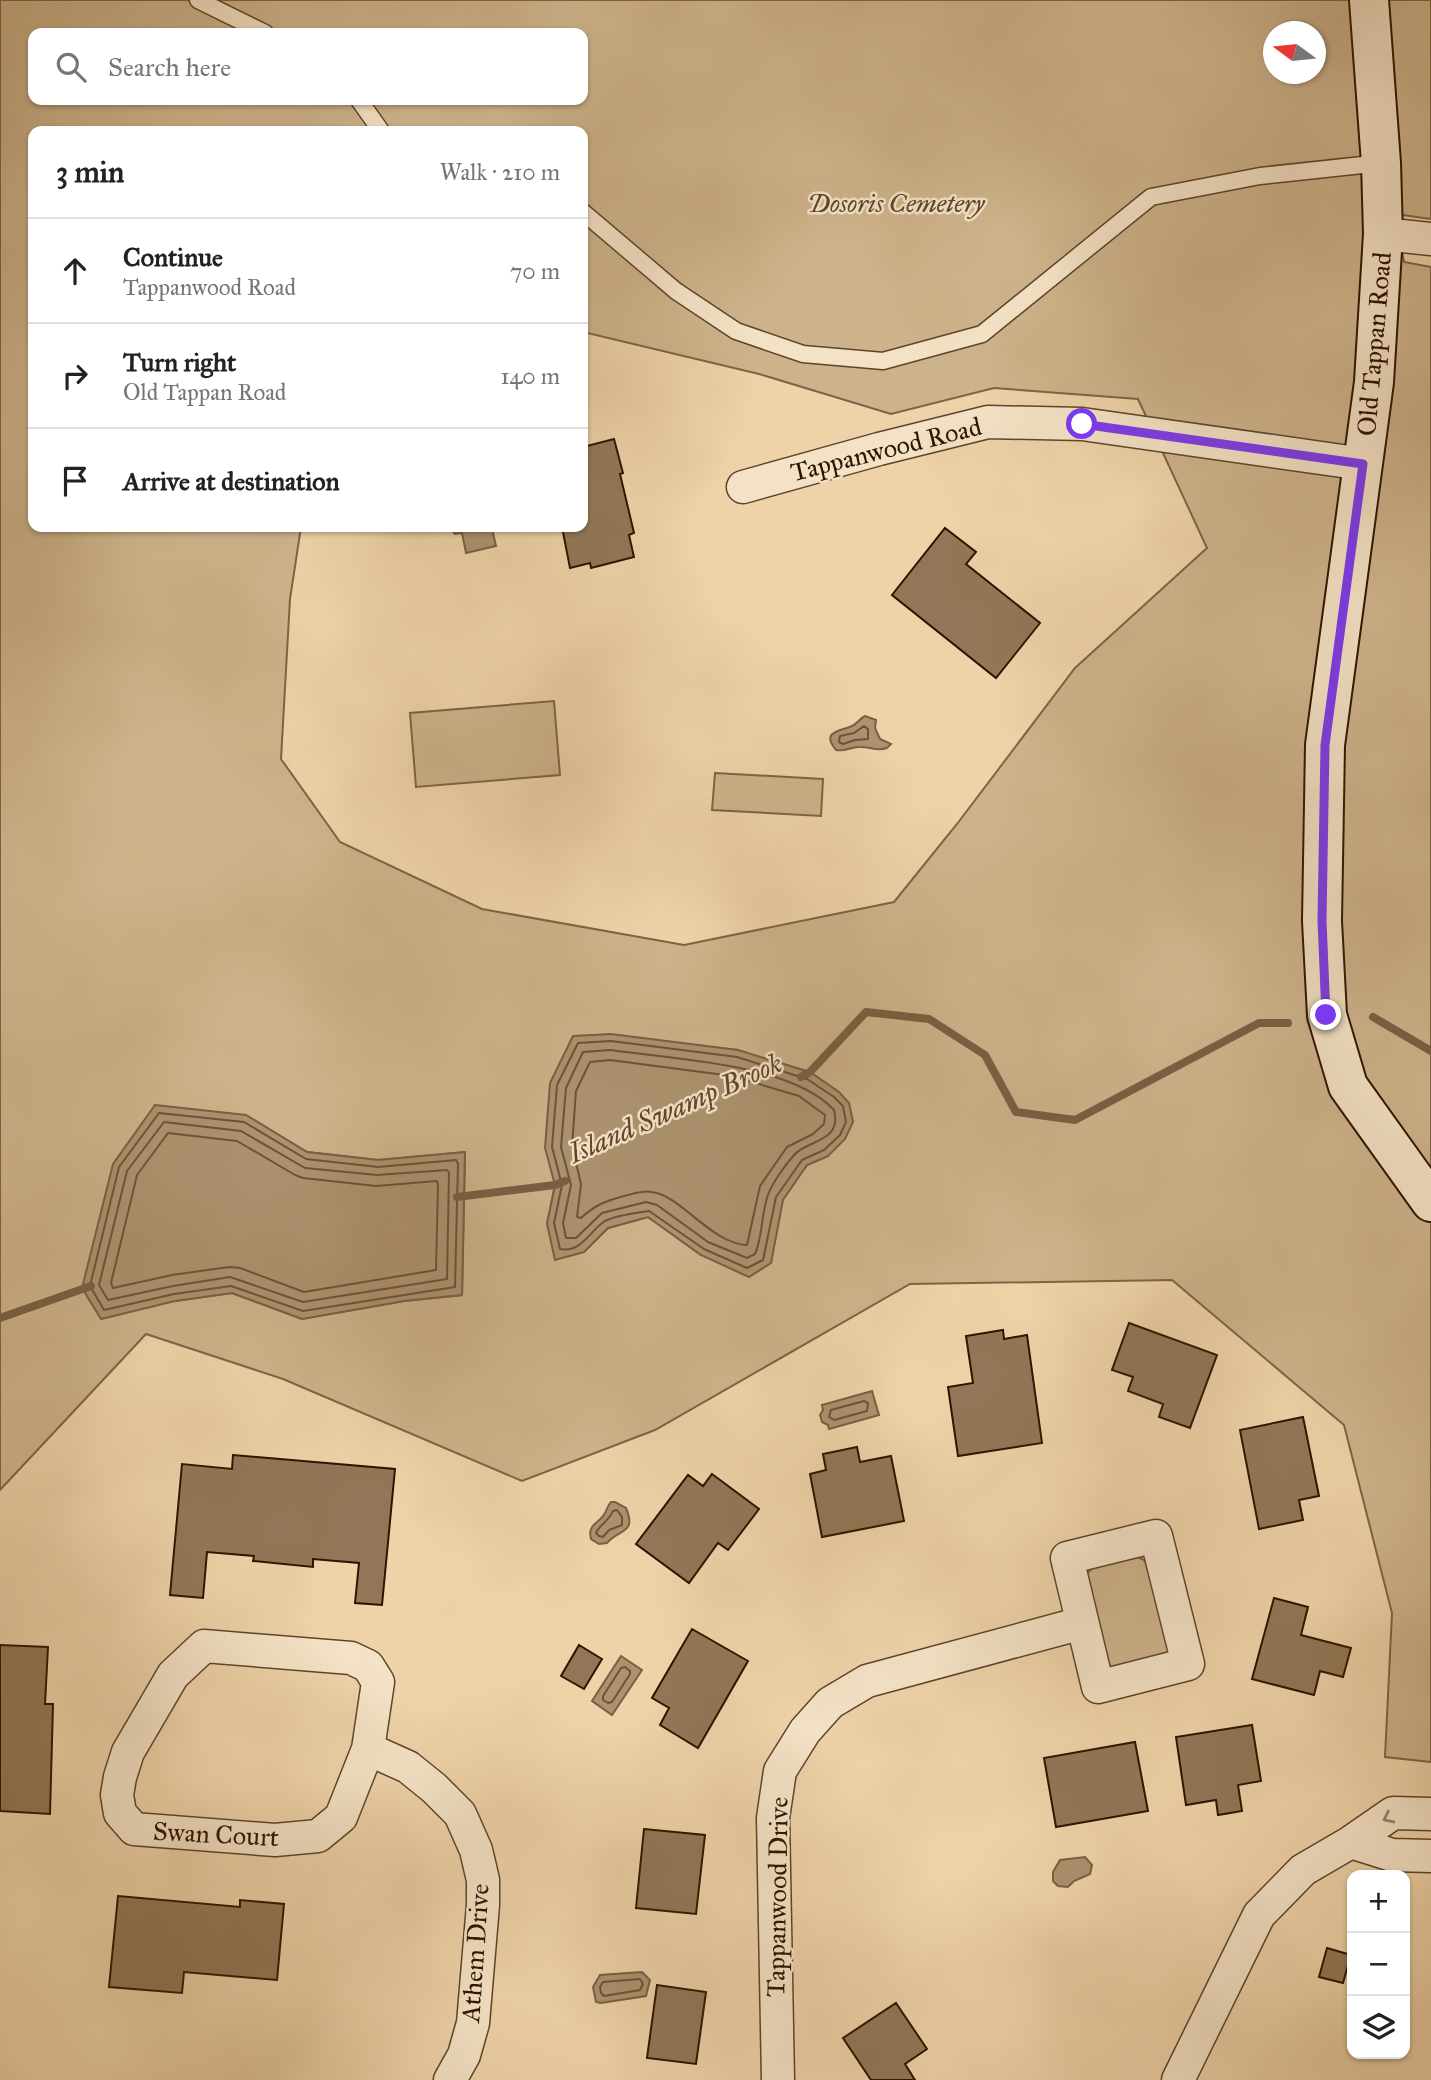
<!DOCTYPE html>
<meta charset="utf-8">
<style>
:root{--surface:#fff;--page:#f6f6f6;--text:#222;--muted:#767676;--line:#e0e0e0}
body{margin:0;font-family:"IM FELL Great Primer",serif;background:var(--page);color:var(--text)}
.controls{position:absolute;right:21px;bottom:21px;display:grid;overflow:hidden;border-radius:14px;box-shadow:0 2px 5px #0004}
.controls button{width:63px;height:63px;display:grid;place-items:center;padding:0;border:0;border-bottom:2px solid var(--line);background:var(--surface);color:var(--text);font:35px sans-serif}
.compass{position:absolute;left:1263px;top:21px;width:63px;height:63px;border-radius:50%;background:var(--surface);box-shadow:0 2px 5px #0004;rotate:285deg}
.stop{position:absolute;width:21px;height:21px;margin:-16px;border:5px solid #7c3aed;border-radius:50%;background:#fff}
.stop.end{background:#7c3aed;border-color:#fff;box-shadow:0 2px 7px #0008}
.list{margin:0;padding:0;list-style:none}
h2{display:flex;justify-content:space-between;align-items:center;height:91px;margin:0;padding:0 28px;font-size:30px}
h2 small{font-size:23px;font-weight:400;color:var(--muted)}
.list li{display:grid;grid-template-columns:46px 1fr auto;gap:21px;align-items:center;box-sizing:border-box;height:105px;padding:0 28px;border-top:2px solid var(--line)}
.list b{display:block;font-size:26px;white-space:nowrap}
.list p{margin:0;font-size:23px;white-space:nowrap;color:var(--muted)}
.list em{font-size:23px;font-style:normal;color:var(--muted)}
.icon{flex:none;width:38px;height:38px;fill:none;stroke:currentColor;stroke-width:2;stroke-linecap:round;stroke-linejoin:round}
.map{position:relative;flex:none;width:1431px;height:2080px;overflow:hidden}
.search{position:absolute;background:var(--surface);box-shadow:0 2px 5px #0004;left:28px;top:28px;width:560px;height:77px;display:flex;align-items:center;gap:18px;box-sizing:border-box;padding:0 24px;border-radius:14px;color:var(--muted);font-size:26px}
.panel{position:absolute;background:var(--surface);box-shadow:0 2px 5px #0004;left:28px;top:126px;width:560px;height:406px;border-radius:14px}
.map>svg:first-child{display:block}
</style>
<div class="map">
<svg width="1431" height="2080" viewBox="0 0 1431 2080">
<rect width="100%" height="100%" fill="#eed3a8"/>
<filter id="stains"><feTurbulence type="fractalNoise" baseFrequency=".00286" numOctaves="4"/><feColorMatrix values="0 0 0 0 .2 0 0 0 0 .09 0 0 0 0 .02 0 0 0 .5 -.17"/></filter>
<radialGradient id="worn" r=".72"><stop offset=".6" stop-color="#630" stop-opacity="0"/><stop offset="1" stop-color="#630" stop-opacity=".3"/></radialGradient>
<path fill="#cdb38b" stroke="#7d6446" stroke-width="2" fill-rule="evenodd" d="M 0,0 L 1431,0 L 1431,219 L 1395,214 L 1404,262 L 1431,267 L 1431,1762 L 1385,1757 L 1392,1613 L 1344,1425 L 1172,1280 L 910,1284 L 655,1430 L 522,1481 L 283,1379 L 146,1334 L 0,1490 ZM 1274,32 L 1316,32 L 1316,74 L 1274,74 ZM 33,33 L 583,33 L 583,100 L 33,100 ZM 33,131 L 583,131 L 583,332 L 759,374 L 891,414 L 994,388 L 1138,399 L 1207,548 L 1075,668 L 957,824 L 894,902 L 684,945 L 482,909 L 340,842 L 281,759 L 290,599 L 301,527 L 33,527 ZM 680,1044 L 738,1050 L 828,1156 L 807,1165 L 782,1200 L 771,1263 L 701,1255 L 648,1217 L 608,1228 L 584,1252 L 547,1224 L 555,1185 ZM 246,1115 L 307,1152 L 378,1160 L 465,1152 L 462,1295 L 404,1301 L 302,1319 L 232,1293 L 175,1301 Z
M 554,701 L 560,775 L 416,787 L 410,713 Z
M 715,773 L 823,779 L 821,816 L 712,810 Z
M 1138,1557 L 1144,1560 L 1148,1567 L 1170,1654 L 1109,1669 L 1086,1575 L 1095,1565 Z"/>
<path fill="#ac926f" stroke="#796043" stroke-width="2" d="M 449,527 L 494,527 L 493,533 L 496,546 L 466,553 L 462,533 L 455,534 Z
M 865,716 L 876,720 L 875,728 L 880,739 L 891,744 L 887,748 C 876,752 870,746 859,747 C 850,747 845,752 836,750 C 820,731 841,731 852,726 C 858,723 859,719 865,716 Z
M 611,1034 L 738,1050 L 810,1072 L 839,1092 L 849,1103 L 853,1122 L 845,1139 L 828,1156 L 807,1165 L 783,1200 L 771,1263 L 749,1277 L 701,1255 L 648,1217 L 608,1228 L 584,1252 L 555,1260 L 547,1224 L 555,1185 L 545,1148 L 550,1083 L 573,1036 Z
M 155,1105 L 246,1115 L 307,1152 L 378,1160 L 465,1152 L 462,1295 L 404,1301 L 302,1319 L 232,1293 L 175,1301 L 101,1319 L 82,1288 L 113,1164 Z
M 872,1391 L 879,1415 L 829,1429 L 828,1425 L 822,1422 L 820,1415 L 823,1410 L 822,1405 Z
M 611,1502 L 615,1502 L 626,1508 C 637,1534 619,1529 607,1543 L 599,1544 L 591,1539 C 587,1524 599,1524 605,1513 C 607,1509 608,1505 611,1502 Z
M 621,1656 L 642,1670 L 612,1715 L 592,1701 Z
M 1085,1857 L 1092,1865 L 1090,1874 L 1074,1881 L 1068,1887 L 1058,1886 L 1053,1881 L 1053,1872 L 1060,1860 Z
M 642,1972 L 650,1980 L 646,1996 L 601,2003 L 596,2002 L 593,1987 L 600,1975 Z"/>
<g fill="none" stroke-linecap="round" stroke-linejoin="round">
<path stroke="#6c5338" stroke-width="2" d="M 864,726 L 868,729 L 868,739 L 855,740 L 843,744 L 839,742 L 840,736 L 854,733 Z
M 611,1041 L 737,1057 L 807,1079 L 834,1097 L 843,1106 L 846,1122 L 840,1135 L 824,1150 L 802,1160 L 776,1197 L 763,1260 L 747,1268 L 704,1249 L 649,1211 C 636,1213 616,1215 605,1221 C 589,1231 582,1253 560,1249 L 554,1223 L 562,1185 L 552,1147 L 557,1085 L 578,1043 Z
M 611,1050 C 673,1059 790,1063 834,1110 C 842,1142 810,1139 795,1154 C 786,1164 772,1183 768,1195 C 761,1214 763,1236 755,1254 L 747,1258 L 708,1242 L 657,1205 L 646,1202 L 602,1213 L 576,1238 L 566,1238 L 563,1223 L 571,1185 L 561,1147 L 566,1088 L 583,1052 Z
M 610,1060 L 732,1076 L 799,1096 L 825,1115 L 824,1124 L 813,1134 L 787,1147 L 760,1186 L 747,1245 C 712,1244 680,1195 652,1192 C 643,1190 633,1194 624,1196 C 606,1201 595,1205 581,1218 L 577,1217 L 581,1184 L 572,1146 L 576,1091 L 590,1062 Z
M 159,1113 L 244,1122 L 306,1159 L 378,1167 L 456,1160 L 458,1164 L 455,1287 L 303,1311 L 231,1286 L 174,1294 L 104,1310 L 90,1286 L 119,1167 Z
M 164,1122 L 241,1131 L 305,1168 L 377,1175 L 447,1170 L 449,1173 L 447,1279 L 303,1302 L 230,1277 L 173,1286 L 108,1300 L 99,1285 L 127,1171 Z
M 168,1133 L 237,1141 L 295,1175 L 303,1178 L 376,1186 L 437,1181 L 438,1185 L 436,1270 L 304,1292 L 240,1268 L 229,1267 L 172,1275 L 113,1288 L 111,1283 L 137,1175 Z
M 864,1401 L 868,1403 L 867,1411 L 834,1420 L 829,1417 L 831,1410 Z
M 617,1510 L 622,1517 L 622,1525 L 609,1530 L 603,1537 L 599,1536 L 596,1533 C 599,1525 609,1521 613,1511 Z
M 625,1667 L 630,1671 L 630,1674 L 612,1702 L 608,1703 L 603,1700 L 603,1696 L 621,1668 Z
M 640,1979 L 643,1984 L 640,1990 L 604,1996 L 601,1993 L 600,1987 L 603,1982 Z"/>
<path stroke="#796043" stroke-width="8" d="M 1373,1017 L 1431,1051
M 801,1077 L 810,1072 L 866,1012 L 929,1019 L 985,1055 L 1016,1112 L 1075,1120 L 1259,1023 L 1288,1023
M 457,1197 L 555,1185 L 565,1181
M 0,1318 L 91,1286"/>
</g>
<path fill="#917757" stroke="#2d1400" stroke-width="2" d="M 614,439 L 623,473 L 620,474 L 634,533 L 629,535 L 634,557 L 591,568 L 590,563 L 570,568 L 562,527 L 583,527 L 583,447 Z
M 945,528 L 976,552 L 966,564 L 1040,623 L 996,678 L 892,595 Z
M 1129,1323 L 1217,1355 L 1190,1428 L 1159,1417 L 1163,1404 L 1128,1391 L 1133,1377 L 1112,1370 Z
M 1003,1330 L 1004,1339 L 1027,1335 L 1042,1443 L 958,1456 L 948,1387 L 973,1383 L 966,1336 Z
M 1303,1417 L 1319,1496 L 1299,1500 L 1303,1520 L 1259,1529 L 1240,1430 Z
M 857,1447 L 860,1462 L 891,1456 L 904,1521 L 822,1537 L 810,1474 L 826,1470 L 823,1454 Z
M 233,1455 L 395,1469 L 382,1605 L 355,1603 L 359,1563 L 313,1559 L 313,1567 L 253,1561 L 254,1556 L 207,1552 L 203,1598 L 170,1595 L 182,1464 L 232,1469 Z
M 712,1474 L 759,1509 L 728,1550 L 718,1543 L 689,1583 L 636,1544 L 688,1475 L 703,1486 Z
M 1274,1598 L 1308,1607 L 1301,1635 L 1351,1648 L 1343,1677 L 1320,1671 L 1314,1695 L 1252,1679 Z
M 692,1629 L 748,1661 L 698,1748 L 660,1725 L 669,1708 L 652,1698 Z
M 0,1645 L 48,1647 L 45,1704 L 53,1704 L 50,1814 L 0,1811 Z
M 579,1645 L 602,1659 L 584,1689 L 561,1676 Z
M 1252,1725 L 1261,1781 L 1238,1785 L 1242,1811 L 1218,1815 L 1216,1800 L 1186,1805 L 1176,1737 Z
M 1135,1742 L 1148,1811 L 1056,1827 L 1044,1758 Z
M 644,1829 L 705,1835 L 696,1914 L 636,1908 Z
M 118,1896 L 240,1907 L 240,1900 L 284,1904 L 277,1980 L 184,1972 L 182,1993 L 109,1987 Z
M 1327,1948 L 1351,1955 L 1343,1983 L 1319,1977 Z
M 657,1985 L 706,1992 L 696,2064 L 647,2058 Z
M 896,2003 L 927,2049 L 905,2064 L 915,2080 L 871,2080 L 843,2038 Z"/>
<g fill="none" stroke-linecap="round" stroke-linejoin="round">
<g stroke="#5d442a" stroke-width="19">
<path id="lane" d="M 198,0 L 265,33
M 359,100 L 381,131
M 583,212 L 676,291 L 736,331 L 803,354 L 883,361 L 982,334 L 1151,197 L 1260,176 L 1381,163"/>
</g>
<g stroke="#5d442a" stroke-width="35">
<path id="street" d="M 1383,234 L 1431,239
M 743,487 L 879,449 L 988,422 L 1082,424 L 1363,464
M 1156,1536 L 1188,1664 L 1098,1687 L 1067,1558 Z
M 204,1646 L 351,1658 L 368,1666 L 378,1682 L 368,1749 L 341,1817 L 318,1836 L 275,1840 L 134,1829 L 120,1813 L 117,1795 L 120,1777 L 128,1752 L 173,1675 Z
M 368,1749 L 408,1767 L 434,1788 L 460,1814 L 476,1850 L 483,1880 L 483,1905 L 473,2023 L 464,2055 L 450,2080
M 1351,1842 L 1392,1855 L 1431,1856
M 778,2080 L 773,1818 L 780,1771 L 805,1731 L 830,1703 L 867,1681 L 1082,1623
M 1178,2080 L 1259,1915 L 1303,1870 L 1351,1842 L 1393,1813 L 1431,1814"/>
</g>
<g stroke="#2d1400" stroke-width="42">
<path id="secondary" d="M 1369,0 L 1381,163 L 1383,234 L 1374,382 L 1325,745 L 1322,921 L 1327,1015 L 1348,1086 L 1431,1202"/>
</g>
<use href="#lane" stroke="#f4e2c6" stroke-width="16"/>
<use href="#street" stroke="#f4e2c6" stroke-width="32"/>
<use href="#secondary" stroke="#f4e2c6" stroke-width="38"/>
</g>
<defs><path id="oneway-chevron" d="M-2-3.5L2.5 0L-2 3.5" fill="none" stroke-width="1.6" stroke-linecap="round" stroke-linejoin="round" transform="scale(1.75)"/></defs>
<use stroke="#9a856d" href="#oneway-chevron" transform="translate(1388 1818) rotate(154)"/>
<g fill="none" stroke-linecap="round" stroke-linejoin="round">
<path stroke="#7c3aed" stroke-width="9" d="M 1082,424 L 1363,464 L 1325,745 L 1322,921 L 1326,1015"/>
</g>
<g text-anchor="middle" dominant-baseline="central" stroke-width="5" stroke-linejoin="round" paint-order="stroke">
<g font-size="26" font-style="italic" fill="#5d442a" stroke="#f4e2c6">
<text x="896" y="203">Dosoris Cemetery</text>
</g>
<g font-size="26" fill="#2d1400" stroke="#f4e2c6">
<text transform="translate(1374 344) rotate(-85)">Old Tappan Road</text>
<text transform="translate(886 449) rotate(-14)">Tappanwood Road</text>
<text transform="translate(216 1834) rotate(3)">Swan Court</text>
<text transform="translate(777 1897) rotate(-89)">Tappanwood Drive</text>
<text transform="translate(475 1953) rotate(-86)">Athem Drive</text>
</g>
<g font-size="28" font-style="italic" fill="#60462c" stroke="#f4e2c6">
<text transform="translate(675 1108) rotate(-24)">Island Swamp Brook</text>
</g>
</g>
<rect width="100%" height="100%" filter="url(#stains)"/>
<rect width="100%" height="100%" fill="url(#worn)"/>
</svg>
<div class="controls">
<button>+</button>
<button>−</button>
<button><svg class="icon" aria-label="layers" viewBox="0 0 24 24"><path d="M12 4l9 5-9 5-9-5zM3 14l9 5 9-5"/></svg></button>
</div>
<svg class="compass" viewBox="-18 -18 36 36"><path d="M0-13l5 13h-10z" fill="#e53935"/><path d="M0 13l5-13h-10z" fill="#767676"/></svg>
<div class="stop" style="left:1082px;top:424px"></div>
<div class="stop end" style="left:1326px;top:1015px"></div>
<div class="search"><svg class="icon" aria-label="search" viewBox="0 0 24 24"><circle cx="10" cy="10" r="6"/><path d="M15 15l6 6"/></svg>Search here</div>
<section class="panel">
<h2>3 min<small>Walk · 210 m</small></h2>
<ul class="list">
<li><svg class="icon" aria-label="ahead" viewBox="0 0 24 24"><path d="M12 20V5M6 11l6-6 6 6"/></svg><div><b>Continue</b><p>Tappanwood Road</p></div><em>70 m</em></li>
<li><svg class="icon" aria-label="right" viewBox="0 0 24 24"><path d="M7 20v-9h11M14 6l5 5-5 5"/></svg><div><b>Turn right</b><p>Old Tappan Road</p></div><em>140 m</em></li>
<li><svg class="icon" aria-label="arrive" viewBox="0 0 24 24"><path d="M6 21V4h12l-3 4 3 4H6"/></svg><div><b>Arrive at destination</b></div></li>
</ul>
</section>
</div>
